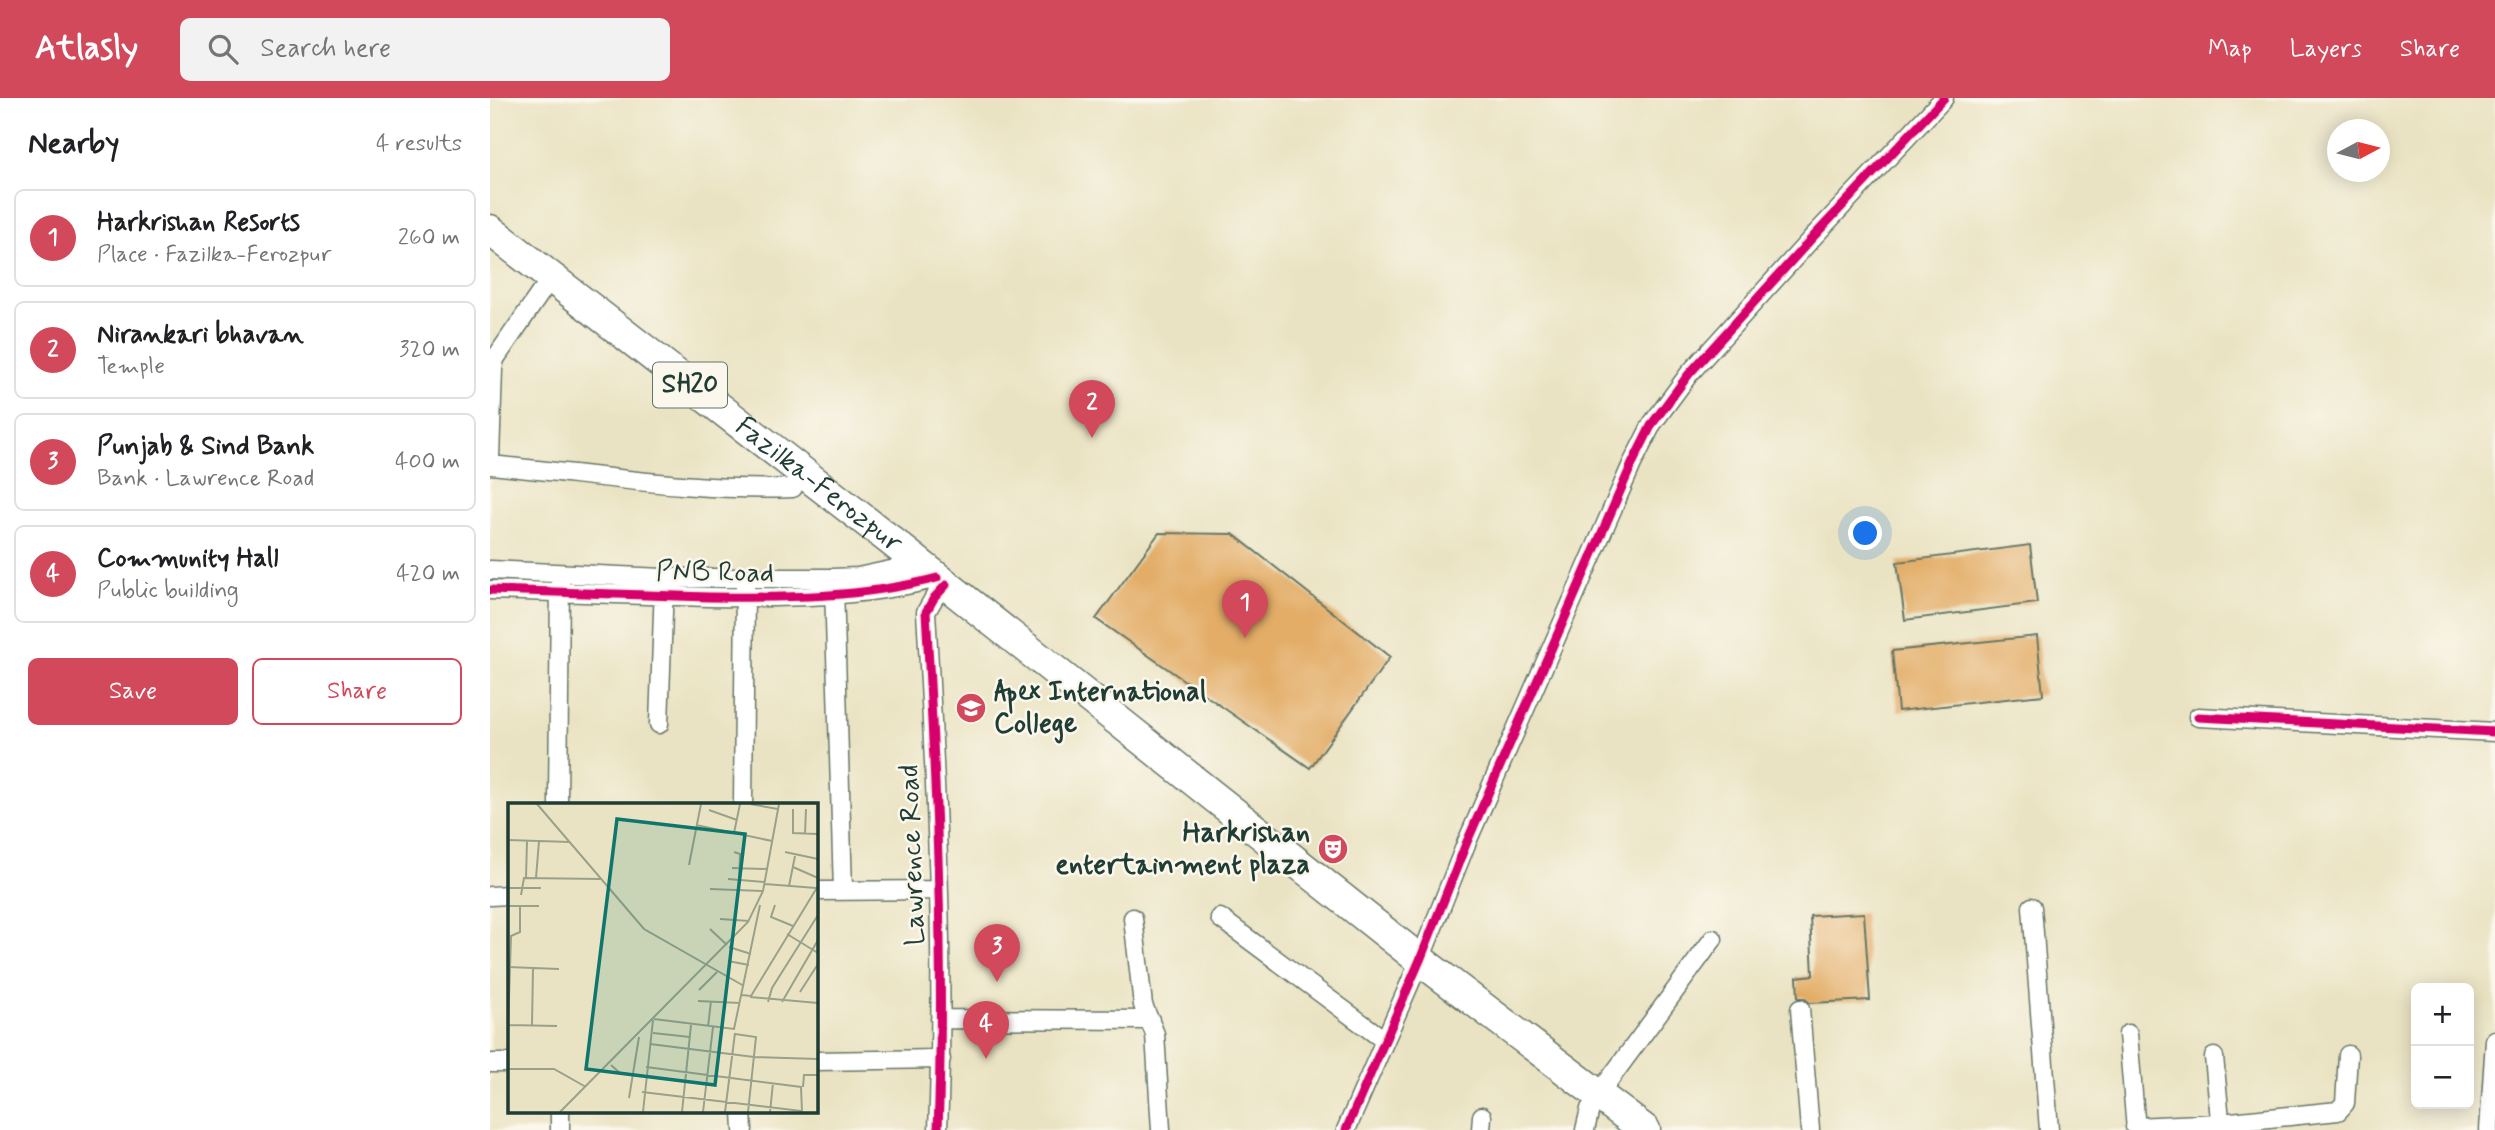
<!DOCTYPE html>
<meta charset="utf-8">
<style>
:root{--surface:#fff;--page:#f2f2f2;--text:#202124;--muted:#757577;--line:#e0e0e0;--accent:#d1495b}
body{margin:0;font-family:Mynerve,sans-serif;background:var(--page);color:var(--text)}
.controls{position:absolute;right:21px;bottom:21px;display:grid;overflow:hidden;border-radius:10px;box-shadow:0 4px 18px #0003}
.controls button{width:63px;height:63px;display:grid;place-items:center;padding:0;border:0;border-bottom:2px solid var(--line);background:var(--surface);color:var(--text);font:35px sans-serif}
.compass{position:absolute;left:1837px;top:21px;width:63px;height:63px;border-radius:50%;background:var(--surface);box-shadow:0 4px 18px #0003;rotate:83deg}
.you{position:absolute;left:1376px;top:436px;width:24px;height:24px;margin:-18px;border:5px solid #fff;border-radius:50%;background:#1a73e8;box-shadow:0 0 0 10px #1a73e833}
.badge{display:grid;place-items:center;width:46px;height:46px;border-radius:50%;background:var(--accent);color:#fff;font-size:23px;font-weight:700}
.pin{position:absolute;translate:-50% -58px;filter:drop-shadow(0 2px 4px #0008)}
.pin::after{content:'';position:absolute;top:37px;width:24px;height:21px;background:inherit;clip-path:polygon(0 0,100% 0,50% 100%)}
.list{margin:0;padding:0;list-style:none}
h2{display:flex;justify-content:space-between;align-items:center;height:91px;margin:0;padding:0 28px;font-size:30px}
h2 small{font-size:23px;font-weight:400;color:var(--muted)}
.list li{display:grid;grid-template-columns:46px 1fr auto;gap:21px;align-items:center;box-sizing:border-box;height:98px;margin:0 14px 14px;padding:0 14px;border:2px solid var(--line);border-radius:10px}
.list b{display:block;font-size:26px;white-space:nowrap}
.list p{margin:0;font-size:23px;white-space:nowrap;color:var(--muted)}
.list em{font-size:23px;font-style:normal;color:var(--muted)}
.actions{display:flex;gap:14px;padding:21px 28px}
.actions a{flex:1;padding:16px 0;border:2px solid var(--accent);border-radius:10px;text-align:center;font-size:24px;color:var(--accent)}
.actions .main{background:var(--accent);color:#fff}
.icon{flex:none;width:38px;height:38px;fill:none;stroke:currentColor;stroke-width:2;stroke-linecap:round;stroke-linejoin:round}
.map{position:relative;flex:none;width:2005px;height:1032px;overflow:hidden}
header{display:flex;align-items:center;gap:42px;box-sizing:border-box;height:98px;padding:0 35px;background:var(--accent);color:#fff}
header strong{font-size:33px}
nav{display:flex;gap:38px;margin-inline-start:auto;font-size:24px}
.search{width:490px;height:63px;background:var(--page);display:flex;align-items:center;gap:18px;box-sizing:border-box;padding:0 24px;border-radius:10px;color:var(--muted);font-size:26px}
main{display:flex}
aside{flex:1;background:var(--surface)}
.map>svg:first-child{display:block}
</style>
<header>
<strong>Atlasly</strong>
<div class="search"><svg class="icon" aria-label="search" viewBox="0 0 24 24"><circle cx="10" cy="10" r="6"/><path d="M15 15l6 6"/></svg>Search here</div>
<nav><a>Map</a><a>Layers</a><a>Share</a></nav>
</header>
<main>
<aside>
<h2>Nearby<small>4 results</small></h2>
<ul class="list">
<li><span class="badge">1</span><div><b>Harkrishan Resorts</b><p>Place · Fazilka-Ferozpur</p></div><em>260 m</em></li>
<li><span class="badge">2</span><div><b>Nirankari bhavan</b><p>Temple</p></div><em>320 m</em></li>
<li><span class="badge">3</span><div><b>Punjab &amp; Sind Bank</b><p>Bank · Lawrence Road</p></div><em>400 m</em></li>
<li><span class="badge">4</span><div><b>Community Hall</b><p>Public building</p></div><em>420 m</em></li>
</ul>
<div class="actions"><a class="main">Save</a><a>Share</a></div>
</aside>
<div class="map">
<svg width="2005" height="1032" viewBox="0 0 2005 1032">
<rect width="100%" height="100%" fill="#fbf7ec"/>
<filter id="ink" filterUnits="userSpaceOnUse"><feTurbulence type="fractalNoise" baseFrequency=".0143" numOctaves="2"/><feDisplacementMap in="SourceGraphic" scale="14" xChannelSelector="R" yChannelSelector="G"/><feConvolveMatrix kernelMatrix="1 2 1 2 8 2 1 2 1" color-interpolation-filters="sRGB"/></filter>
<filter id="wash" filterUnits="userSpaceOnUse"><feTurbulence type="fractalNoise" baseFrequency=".00686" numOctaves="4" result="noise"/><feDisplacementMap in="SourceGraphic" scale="28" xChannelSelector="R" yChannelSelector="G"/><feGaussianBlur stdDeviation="1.57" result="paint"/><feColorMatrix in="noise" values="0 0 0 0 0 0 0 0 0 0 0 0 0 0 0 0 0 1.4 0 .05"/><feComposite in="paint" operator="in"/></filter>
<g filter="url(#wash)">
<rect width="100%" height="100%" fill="#eae3c3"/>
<g id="blocks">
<path fill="#e3ad68" d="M 669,435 L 743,436 L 900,559 L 820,670 L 606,521 Z
M 1540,447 L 1547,505 L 1415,522 L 1407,464 Z
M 1547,538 L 1553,597 L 1408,613 L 1402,553 Z
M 1374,815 L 1380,902 L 1320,905 L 1314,900 L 1308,900 L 1307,879 L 1323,877 L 1320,818 Z"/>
</g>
</g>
<g filter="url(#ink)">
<use href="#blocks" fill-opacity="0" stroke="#676" stroke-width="2"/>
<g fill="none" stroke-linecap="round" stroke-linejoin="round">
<g stroke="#676" stroke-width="21">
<path id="street" d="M 0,360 L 3,271 L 5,261 L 51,194
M 0,367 C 100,376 203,394 303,390
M 0,472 L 173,480 L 343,480 L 368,479 L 429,466
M 344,488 L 353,793
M 0,492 C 73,494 146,497 219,499 C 296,500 371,500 447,480
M 1708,619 L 2005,634
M 169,626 L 174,487
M 68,706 L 70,483
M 253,706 L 255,490
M 326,793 L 448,792
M 0,798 L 19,797
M 1542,809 L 1559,1032
M 643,820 L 653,907 L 665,936 L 671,1032
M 730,820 L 894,942
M 1310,911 L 1320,1032
M 450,921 L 660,922
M 1638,936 L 1646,1032
M 1724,959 L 1731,1032
M 326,963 L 451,961
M 0,965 L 19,965
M 1108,997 L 1223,841
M 70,1013 L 70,1032
M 252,1013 L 253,1032
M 1645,1029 L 1731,1025 L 1848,1013 L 1855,1005 L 1858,957
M 448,1032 C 455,860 446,686 436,514 L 444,500 L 456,487
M 856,1032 L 930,862 L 976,746 L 1142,366 L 1162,326 L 1199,276 L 1323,139 L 1454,0
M 991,1032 L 992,1018
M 1095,1032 L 1100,1011
M 1999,1032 L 2005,942"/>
</g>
<g stroke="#676" stroke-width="33">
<g id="primary">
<path id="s1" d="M 0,132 L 400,442 L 930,862 L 1155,1032"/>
</g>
</g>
<use href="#street" stroke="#fff" stroke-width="18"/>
<use href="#primary" stroke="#fff" stroke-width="30"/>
<g stroke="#fbf7ec" stroke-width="13">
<path id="cycleway" d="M 0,492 C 73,494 146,497 219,499 C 296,500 371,500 447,480
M 1708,619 L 2005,634
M 448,1032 C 455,860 446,686 436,514 L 444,500 L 456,487
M 856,1032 L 930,862 L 976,746 L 1142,366 L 1162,326 L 1199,276 L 1323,139 L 1454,0"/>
</g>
<use href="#cycleway" stroke="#d6006c" stroke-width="9"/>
</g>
</g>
<defs>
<g id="university-disc" transform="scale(1.575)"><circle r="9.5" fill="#d1495b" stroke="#fbf7ec"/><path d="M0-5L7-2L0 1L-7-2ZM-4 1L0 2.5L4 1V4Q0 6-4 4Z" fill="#fff"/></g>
<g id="theatre-disc" transform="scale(1.575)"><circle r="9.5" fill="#d1495b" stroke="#fbf7ec"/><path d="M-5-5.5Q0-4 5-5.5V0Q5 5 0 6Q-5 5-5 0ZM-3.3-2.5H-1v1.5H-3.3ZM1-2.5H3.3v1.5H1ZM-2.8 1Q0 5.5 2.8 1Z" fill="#fff"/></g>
</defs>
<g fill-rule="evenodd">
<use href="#university-disc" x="481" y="610"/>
<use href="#theatre-disc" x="843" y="751"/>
</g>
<g text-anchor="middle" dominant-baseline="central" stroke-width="5" stroke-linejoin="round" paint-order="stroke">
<rect fill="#fbf7ec" stroke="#61756b" stroke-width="2" x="163" y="264.5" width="74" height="45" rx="5"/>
<g font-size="26" font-weight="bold" fill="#1f3d34">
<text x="200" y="287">SH20</text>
</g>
<g font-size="28" fill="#1f3d34" stroke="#fbf7ec">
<text stroke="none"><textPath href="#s1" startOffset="416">Fazilka-Ferozpur</textPath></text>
<text transform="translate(225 475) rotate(1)">PNB Road</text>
<text transform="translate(423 757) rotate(-92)">Lawrence Road</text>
</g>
<g font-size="28" font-weight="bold" fill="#1f3d34" stroke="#fbf7ec" text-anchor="start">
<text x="504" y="594">Apex International<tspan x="504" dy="32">College</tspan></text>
<text x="820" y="735" text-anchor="end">Harkrishan<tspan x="820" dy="32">entertainment plaza</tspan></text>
</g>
</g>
<g transform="translate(18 705)">
<rect width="310" height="310" fill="#eae3c3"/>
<path fill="none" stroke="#99a18a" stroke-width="2" d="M 29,1 L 136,126 L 236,183M 242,1 L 270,6M 285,6 L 285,30 L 310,31M 201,7 L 229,17M 188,22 L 264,38M 226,30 L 232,1M 297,31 L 298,6M 0,37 L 62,39M 226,49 L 232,51 L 231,76M 277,49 L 310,56M 181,62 L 193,1M 285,64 L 310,75M 224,65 L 259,66M 18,75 L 19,38M 28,75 L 31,38M 220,76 L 257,79M 257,81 L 308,85M 281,83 L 287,53M 0,85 L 33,85M 202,86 L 254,88M 13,92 L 16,75 L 93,76M 267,102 L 263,114 L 285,123M 0,103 L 31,103M 212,116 L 241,118M 202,126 L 219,142M 279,131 L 310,150M 221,144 L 243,151M 220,158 L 241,162M 0,164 L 51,166M 191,187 L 209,169M 292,189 L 310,161M 234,192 L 243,193 L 310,83M 242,194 L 310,200M 190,198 L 232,200M 260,199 L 264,185 L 310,112M 274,199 L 310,137M 146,216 L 226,226 L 252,102M 1,222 L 49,223M 24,222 L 25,165M 200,224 L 203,198M 0,228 L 3,133 L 12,129 L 12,103M 145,230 L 182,234M 227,231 L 248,234 L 240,309M 142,241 L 246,254 L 310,256M 103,262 L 112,270 L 137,273M 138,264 L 293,284 L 294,309M 0,266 L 46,266 L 78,284M 295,284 L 296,272 L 310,272M 134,289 L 293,308M 121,295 L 131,234M 52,309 L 240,119 L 255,88 L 271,1M 135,309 L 145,217M 174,309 L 183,222M 195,309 L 205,224M 217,309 L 227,230M 262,309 L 265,280"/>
<path fill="#0f766e" fill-opacity="0.15" stroke="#0f766e" stroke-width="3.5" d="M 109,16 L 237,31 L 207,282 L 78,266 Z"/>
<rect width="310" height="310" fill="none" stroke="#1f3d34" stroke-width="3.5"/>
</g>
</svg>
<div class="controls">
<button>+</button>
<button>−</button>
</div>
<svg class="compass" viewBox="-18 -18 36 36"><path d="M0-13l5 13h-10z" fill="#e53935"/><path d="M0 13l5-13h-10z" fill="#757577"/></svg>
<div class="you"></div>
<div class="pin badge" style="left:755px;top:540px">1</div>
<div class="pin badge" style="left:602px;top:340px">2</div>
<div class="pin badge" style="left:507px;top:884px">3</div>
<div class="pin badge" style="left:496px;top:961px">4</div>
</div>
</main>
